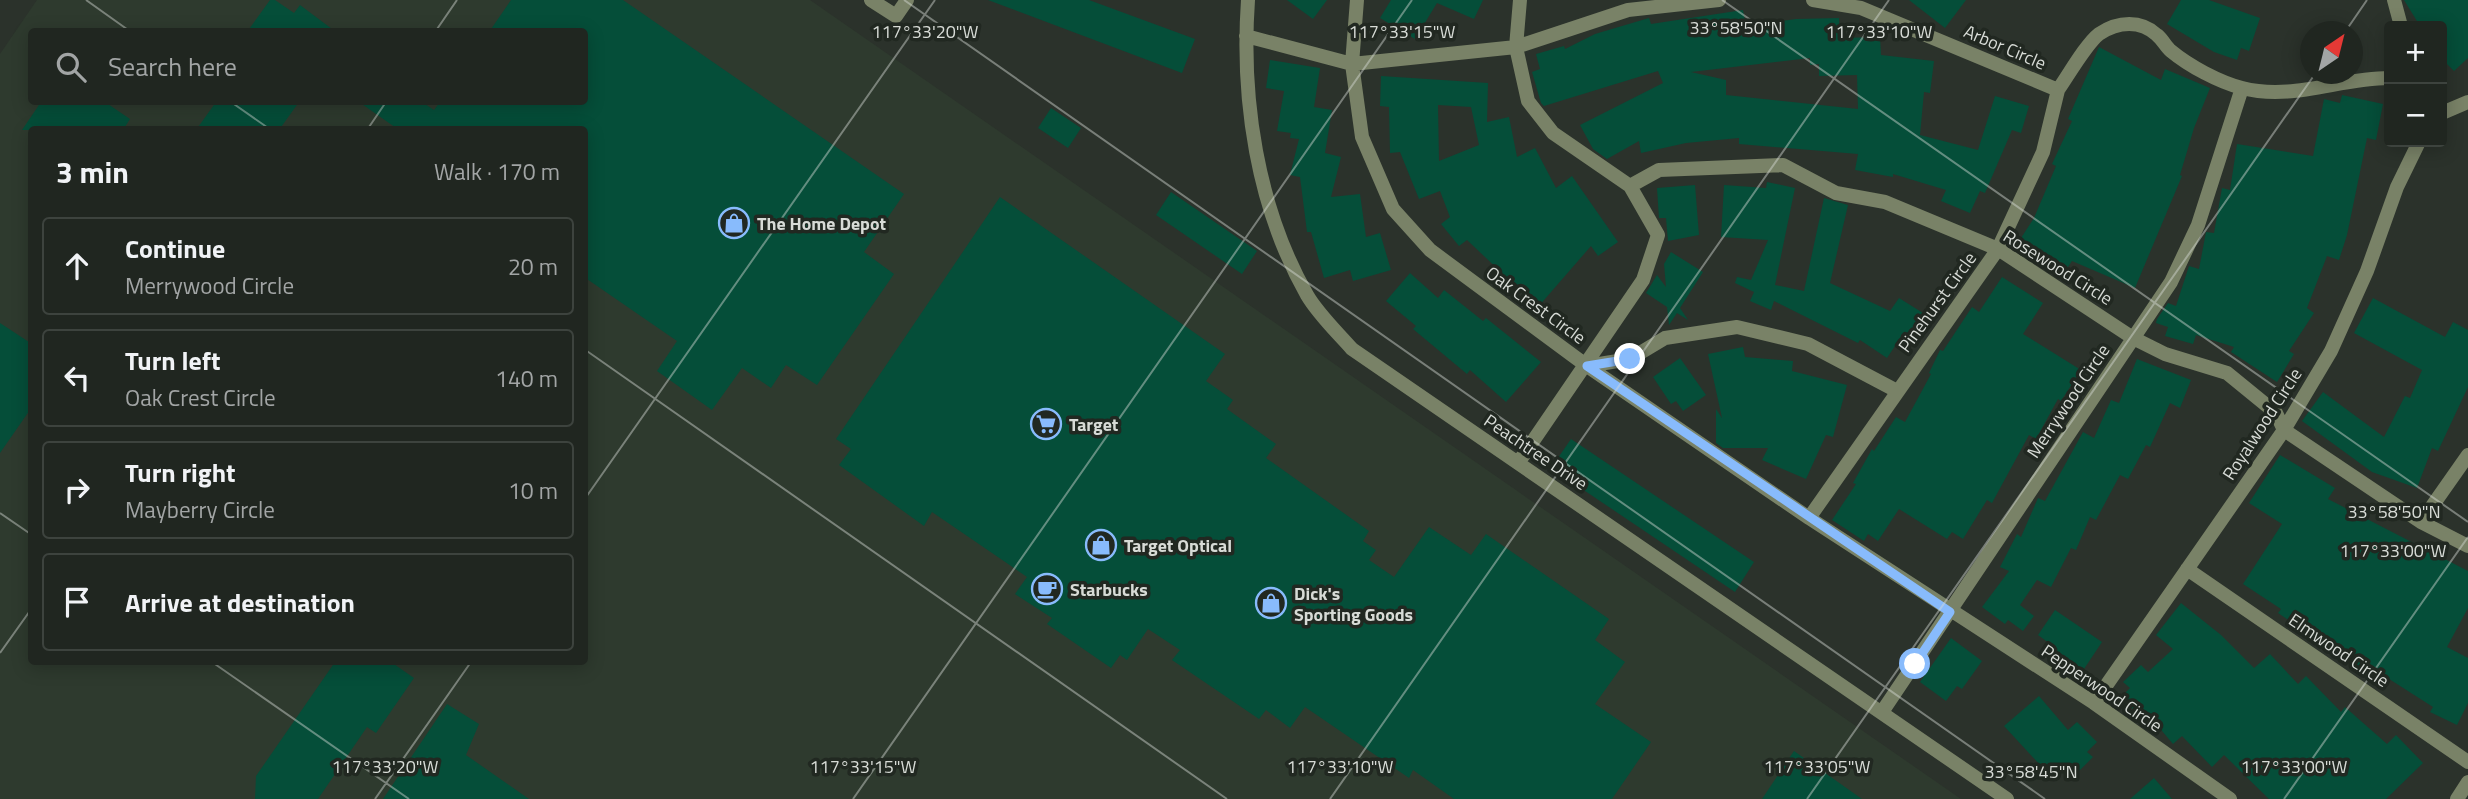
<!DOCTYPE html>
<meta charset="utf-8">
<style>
:root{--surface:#202620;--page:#2d322d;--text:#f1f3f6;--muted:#a2a5a5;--line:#3d433e}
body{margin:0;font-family:"Titillium Web",sans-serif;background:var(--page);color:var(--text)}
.controls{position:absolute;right:21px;top:21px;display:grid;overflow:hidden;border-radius:7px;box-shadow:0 4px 18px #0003}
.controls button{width:63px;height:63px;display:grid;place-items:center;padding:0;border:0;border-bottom:2px solid var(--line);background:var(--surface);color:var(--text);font:35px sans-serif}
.compass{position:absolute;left:2300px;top:21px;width:63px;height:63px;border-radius:50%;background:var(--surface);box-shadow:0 4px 18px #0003;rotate:35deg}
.stop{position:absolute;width:21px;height:21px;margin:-16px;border:5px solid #88bbfc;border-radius:50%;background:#fff}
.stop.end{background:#88bbfc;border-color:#fff;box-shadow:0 2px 7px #0008}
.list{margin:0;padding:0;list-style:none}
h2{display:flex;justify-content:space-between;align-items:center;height:91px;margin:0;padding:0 28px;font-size:30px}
h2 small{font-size:23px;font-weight:400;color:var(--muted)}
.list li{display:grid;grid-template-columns:46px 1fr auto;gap:21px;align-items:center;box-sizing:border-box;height:98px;margin:0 14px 14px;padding:0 14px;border:2px solid var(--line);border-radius:7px}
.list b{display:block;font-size:26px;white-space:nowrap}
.list p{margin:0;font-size:23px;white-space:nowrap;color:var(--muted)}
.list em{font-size:23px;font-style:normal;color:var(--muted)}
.icon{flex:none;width:38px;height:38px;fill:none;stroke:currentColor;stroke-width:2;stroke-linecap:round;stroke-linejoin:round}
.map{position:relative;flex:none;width:2468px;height:799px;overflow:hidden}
.search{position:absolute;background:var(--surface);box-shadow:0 4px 18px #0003;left:28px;top:28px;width:560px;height:77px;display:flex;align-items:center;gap:18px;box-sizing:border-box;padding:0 24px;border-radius:7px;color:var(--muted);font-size:26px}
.panel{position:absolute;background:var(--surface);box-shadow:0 4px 18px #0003;left:28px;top:126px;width:560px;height:539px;border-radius:7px}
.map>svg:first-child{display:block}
</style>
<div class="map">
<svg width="2468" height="799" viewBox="0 0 2468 799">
<rect width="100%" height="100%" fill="#2b322b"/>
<path fill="#2e3a2e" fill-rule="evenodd" d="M 37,0 L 810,0 L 1961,799 L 0,799 L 0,54 ZM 32,32 L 584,32 L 584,102 L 32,102 ZM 32,130 L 584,130 L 584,662 L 32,662 Z"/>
<path fill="#054e39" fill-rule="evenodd" d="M 270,0 L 275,0 L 294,13 L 300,5 L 336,32 L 247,32 Z
M 511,0 L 623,0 L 904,194 L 864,252 L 894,274 L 817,385 L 786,365 L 771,388 L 742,368 L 712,410 L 657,371 L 677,341 L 584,277 L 584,130 L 399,130 L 359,102 L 422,102 L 434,110 L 440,102 L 584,102 L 584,32 L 489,32 Z
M 988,0 L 1089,0 L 1195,39 L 1182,73 Z
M 1287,0 L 1327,0 L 1313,19 Z
M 1391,0 L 1483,0 L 1474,19 L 1437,3 L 1415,39 L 1380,18 Z
M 1909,0 L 1966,0 L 1945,28 Z
M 2181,0 L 2209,0 L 2260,18 L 2249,51 L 2241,48 L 2237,60 L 2214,52 L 2167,24 Z
M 2404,0 L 2468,0 L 2468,58 L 2454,71 L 2442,59 L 2442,26 L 2420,26 Z
M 1743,10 L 1746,26 L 1796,19 L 1839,18 L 1840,38 L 1880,37 L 1881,55 L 1934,61 L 1930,93 L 1924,92 L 1920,135 L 1978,150 L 1995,96 L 2029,106 L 2021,133 L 2012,130 L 1985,193 L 1980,191 L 1970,213 L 1941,201 L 1946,190 L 1893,174 L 1893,177 L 1855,170 L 1858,154 L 1739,144 L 1739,138 L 1686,143 L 1641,153 L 1639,141 L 1607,159 L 1593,149 L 1580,125 L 1663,83 L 1658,71 L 1544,106 L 1541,103 L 1532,72 L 1540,69 L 1536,54 L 1564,46 L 1565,49 L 1595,34 L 1649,18 L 1651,24 ZM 1810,58 L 1810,65 L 1819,64 L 1819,76 L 1857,75 L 1858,109 L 1726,95 L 1726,80 L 1691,72 Z
M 2099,47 L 2161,80 L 2165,69 L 2210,88 L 2194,128 L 2180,175 L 2182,176 L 2135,288 L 2072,261 L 2068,267 L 2021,238 L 2034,218 L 2056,166 L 2052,164 L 2072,121 L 2068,119 Z
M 1270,60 L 1320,68 L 1314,107 L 1332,110 L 1325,153 L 1341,157 L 1331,197 L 1360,194 L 1366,237 L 1380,233 L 1391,270 L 1353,281 L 1350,270 L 1324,278 L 1311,232 L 1307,232 L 1300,177 L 1290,175 L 1299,139 L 1290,138 L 1291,133 L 1277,131 L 1284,91 L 1266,88 Z
M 1381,76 L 1488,83 L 1487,122 L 1509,117 L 1517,157 L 1535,148 L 1556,188 L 1572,176 L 1618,242 L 1598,256 L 1591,246 L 1538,307 L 1467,240 L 1459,246 L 1441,224 L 1450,217 L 1440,191 L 1419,199 L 1400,152 L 1390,153 L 1389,107 L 1380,106 ZM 1438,105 L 1471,107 L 1479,145 L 1439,161 Z
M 2342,95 L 2383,104 L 2376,140 L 2367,138 L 2347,235 L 2339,260 L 2327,256 L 2307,308 L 2314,313 L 2289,351 L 2294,354 L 2277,382 L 2231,352 L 2234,347 L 2196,335 L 2193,344 L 2165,336 L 2168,327 L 2156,323 L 2157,319 L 2168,303 L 2176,306 L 2189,266 L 2199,269 L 2206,232 L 2214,233 L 2222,188 L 2230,190 L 2237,144 L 2313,156 L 2324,99 L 2340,103 Z
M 41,102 L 105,102 L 130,119 L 123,130 L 22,130 Z
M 216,102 L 299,102 L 279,130 L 196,130 Z
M 1051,108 L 1081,128 L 1068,148 L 1038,128 Z
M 1767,182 L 1795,188 L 1775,285 L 1804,291 L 1824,198 L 1848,205 L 1830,283 L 1890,311 L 1899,298 L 1923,313 L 1904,343 L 1899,340 L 1887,358 L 1860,340 L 1858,343 L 1774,301 L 1771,310 L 1750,301 L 1754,292 L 1735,283 L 1737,277 L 1751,280 L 1768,240 L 1721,237 L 1724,185 L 1766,188 Z
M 1695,185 L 1699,235 L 1668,241 L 1666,218 L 1659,218 L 1657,188 Z
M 1171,192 L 1257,251 L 1242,274 L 1156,215 Z
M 1000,197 L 1225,354 L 1206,381 L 1233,400 L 1227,409 L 1276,444 L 1266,458 L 1369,531 L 1363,541 L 1376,550 L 1369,560 L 1394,577 L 1429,527 L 1471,555 L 1486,534 L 1609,619 L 1595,640 L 1625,662 L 1595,704 L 1651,742 L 1612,799 L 1454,799 L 1413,770 L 1409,778 L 1305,707 L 1290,728 L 1266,710 L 1259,719 L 1172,660 L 1180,650 L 1148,629 L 1127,660 L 1120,655 L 1111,668 L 1047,624 L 1052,618 L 1015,594 L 1027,577 L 932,512 L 924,526 L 839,465 L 851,449 L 836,439 Z
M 1671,252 L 1703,272 L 1680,308 L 1688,320 L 1677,313 L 1669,325 L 1667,307 L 1646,293 L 1657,275 L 1666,287 L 1664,264 Z
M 1410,273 L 1438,298 L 1444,290 L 1483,321 L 1486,318 L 1541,362 L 1506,402 L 1470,370 L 1467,374 L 1413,329 L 1416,326 L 1386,301 Z
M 2002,277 L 2043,303 L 2023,334 L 2081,370 L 2061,401 L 2058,399 L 2036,439 L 2029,435 L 1992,503 L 1987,500 L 1963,539 L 1952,532 L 1947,539 L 1899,509 L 1878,541 L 1868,534 L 1864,541 L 1832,520 L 1856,484 L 1853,483 L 1872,449 L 1874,451 L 1896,417 L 1905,422 L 1931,374 L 1929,373 L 1940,350 L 1943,351 L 1972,307 L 1979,312 Z
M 2373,298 L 2445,337 L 2453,322 L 2468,330 L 2468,387 L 2438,451 L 2432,448 L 2417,488 L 2372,472 L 2302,421 L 2323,392 L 2384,437 L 2405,396 L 2410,398 L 2422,370 L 2354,333 Z
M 0,323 L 32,344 L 32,407 L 0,453 Z
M 1743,347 L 1745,357 L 1793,361 L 1792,371 L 1847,385 L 1833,437 L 1826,435 L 1806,479 L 1762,460 L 1768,448 L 1723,448 L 1716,443 L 1716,409 L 1722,418 L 1708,354 Z
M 1680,358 L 1706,395 L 1683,411 L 1676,401 L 1671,404 L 1653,377 Z
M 2137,359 L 2191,380 L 2180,408 L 2170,403 L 2150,447 L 2146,445 L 2128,479 L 2120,475 L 2096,520 L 2090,517 L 2076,550 L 2071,548 L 2051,587 L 2037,580 L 2020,605 L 2034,616 L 2023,631 L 2008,620 L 2005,624 L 1982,607 L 2009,571 L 2000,567 L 2017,534 L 2021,537 L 2038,498 L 2045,501 L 2083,432 L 2094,438 L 2111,400 L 2119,403 Z
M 1571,439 L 1754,562 L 1735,592 L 1551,468 Z
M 2280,455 L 2335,488 L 2328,499 L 2468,571 L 2468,608 L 2447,647 L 2468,658 L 2468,703 L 2457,725 L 2430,712 L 2433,707 L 2386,677 L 2382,682 L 2351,662 L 2278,613 L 2281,609 L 2243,584 L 2282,524 L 2249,503 Z
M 2181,603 L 2221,635 L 2254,668 L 2270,654 L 2298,684 L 2306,676 L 2341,712 L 2345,707 L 2387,744 L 2396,735 L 2423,763 L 2386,799 L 2269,799 L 2224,755 L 2212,767 L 2182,736 L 2173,744 L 2147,713 L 2142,718 L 2121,697 L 2130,688 L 2123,682 L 2141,665 L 2148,672 L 2173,649 L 2156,635 Z
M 2055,610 L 2102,642 L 2082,672 L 2051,650 L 2053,646 L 2038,635 Z
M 1951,638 L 1982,661 L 1962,689 L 1957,686 L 1946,701 L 1920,682 Z
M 335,662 L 391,662 L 414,678 L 376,733 L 367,727 L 318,799 L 255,799 L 256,776 Z
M 2039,696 L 2068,730 L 2077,722 L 2097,742 L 2087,752 L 2093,757 L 2075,775 L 2067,767 L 2054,780 L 2004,726 Z
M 447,704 L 479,724 L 466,755 L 529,799 L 383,799 Z
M 1794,751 L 1862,799 L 1762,799 Z
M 2154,778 L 2172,799 L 2130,799 Z"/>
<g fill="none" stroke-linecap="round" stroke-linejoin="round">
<path stroke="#798267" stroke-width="14" d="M 871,0 L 896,16 L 907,0
M 1248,0 C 1241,99 1257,207 1307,295 C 1318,314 1337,332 1352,349 L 2007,799
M 1357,0 L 1352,64 L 1362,137 L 1393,209 L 1430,250 L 1587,366 L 1809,518 L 2094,703 L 2230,799
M 1813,0 L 1861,8 L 2058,90 C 2068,76 2086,44 2099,34 C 2118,21 2141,20 2157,35 C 2163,40 2166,47 2171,51 C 2189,66 2219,82 2242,88 C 2293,101 2339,78 2389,78
M 2394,0 L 2401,26
M 1246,36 L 1352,64 L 1516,47 L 1628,10 L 1719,0
M 2442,113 L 2468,102
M 1630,186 L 1659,170 L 1783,165 L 1836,193 L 1885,202 L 1998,249 L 2133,338 L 2165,354 L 2227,373 L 2276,413 L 2284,430 L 2421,522
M 1587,366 L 1630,359 L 1665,338 L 1737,327 L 1808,344 L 1897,391
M 2468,455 L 2421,522 L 2468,546
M 1518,463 L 1643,280 L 1658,235 L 1630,186 L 1553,133 L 1528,101 L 1516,47 L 1520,0
M 1809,518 L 1998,249 L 2043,152 L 2058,90
M 2187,569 L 2468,762
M 2094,703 L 2284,430 L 2331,351 L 2367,271 L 2397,187 L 2419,142
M 1882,712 L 2171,282 L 2198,225 L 2242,88
M 2457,799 L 2468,782"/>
</g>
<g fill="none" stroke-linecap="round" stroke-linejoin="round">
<path stroke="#88bbfc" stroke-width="9" d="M 1630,359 L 1587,366 L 1950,612 L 1915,664"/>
</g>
<path fill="none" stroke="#d7dbd6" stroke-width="2" stroke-opacity="0.45" d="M 86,0 L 131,32M 904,0 L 2045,799M 1722,0 L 2468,522M 435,32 L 457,0M 2345,32 L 2367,0M 231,102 L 271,130M 367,130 L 386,102M 584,349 L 1227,799M 584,500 L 935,0M 0,513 L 32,535M 0,653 L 32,608M 212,662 L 409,799M 375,799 L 471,662M 853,799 L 1412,0M 1330,799 L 1889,0M 1807,799 L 2315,74M 2284,799 L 2468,537"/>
<defs>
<g id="shop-ring" transform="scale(1.575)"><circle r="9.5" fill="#212821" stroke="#88bbfc" stroke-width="1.5"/><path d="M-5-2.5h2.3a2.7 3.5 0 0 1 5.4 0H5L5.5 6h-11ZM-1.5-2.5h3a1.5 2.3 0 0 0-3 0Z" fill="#88bbfc"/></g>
<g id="supermarket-ring" transform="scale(1.575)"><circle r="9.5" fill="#212821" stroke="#88bbfc" stroke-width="1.5"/><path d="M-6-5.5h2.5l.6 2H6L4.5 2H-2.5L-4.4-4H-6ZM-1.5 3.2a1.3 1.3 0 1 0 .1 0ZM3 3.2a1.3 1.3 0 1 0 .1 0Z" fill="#88bbfc"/></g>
<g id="cafe-ring" transform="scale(1.575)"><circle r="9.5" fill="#212821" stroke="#88bbfc" stroke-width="1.5"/><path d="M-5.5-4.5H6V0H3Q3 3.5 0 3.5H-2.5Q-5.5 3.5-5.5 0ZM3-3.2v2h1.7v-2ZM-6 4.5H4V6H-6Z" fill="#88bbfc"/></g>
</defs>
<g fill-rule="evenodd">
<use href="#shop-ring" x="734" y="223"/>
<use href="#supermarket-ring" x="1046" y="424"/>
<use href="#shop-ring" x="1101" y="545"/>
<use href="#cafe-ring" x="1047" y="589"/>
<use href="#shop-ring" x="1271" y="603"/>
</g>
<g text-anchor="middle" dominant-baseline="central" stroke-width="7" stroke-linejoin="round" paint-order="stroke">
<g font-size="18" fill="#d7dbd6" stroke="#212821">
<text transform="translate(2005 47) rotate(23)">Arbor Circle</text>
<text transform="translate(2058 267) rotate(32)">Rosewood Circle</text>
<text transform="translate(1937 302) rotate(-54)">Pinehurst Circle</text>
<text transform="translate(1536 305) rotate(36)">Oak Crest Circle</text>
<text transform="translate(2068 401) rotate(-56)">Merrywood Circle</text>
<text transform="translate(2262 424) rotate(-57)">Royalwood Circle</text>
<text transform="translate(1536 452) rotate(34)">Peachtree Drive</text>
<text transform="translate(2339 650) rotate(34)">Elmwood Circle</text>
<text transform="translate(2102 688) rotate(34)">Pepperwood Circle</text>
</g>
<g font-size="18" font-weight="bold" fill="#d7dbd6" stroke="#212821" text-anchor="start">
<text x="757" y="223">The Home Depot</text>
<text x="1069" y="424">Target</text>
<text x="1124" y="545">Target Optical</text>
<text x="1070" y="589">Starbucks</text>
<text x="1294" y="593">Dick's<tspan x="1294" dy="21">Sporting Goods</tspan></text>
</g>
</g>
<g font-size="18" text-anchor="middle" fill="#d7dbd6" stroke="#212821" stroke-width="7" stroke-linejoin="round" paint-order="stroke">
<text x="1736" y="34">33°58'50"N</text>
<text x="925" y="38">117°33'20"W</text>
<text x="1402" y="38">117°33'15"W</text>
<text x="1879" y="38">117°33'10"W</text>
<text x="2394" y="518">33°58'50"N</text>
<text x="2393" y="557">117°33'00"W</text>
<text x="385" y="773">117°33'20"W</text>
<text x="863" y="773">117°33'15"W</text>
<text x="1340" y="773">117°33'10"W</text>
<text x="1817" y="773">117°33'05"W</text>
<text x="2294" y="773">117°33'00"W</text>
<text x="2031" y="778">33°58'45"N</text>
</g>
</svg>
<div class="controls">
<button>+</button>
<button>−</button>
</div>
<svg class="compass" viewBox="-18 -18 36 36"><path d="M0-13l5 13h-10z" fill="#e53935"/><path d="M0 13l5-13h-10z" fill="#a2a5a5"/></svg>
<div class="stop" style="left:1915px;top:664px"></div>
<div class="stop end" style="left:1630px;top:359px"></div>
<div class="search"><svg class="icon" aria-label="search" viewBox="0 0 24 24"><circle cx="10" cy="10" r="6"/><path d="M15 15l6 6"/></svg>Search here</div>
<section class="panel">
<h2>3 min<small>Walk · 170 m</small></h2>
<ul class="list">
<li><svg class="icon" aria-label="ahead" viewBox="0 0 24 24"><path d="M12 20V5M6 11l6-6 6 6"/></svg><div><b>Continue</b><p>Merrywood Circle</p></div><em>20 m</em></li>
<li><svg class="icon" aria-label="left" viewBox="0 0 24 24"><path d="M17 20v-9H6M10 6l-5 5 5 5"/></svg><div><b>Turn left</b><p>Oak Crest Circle</p></div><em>140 m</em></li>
<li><svg class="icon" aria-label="right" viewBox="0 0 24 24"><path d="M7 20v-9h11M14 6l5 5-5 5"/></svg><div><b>Turn right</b><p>Mayberry Circle</p></div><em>10 m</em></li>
<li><svg class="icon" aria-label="arrive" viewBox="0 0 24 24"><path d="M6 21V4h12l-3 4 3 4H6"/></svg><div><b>Arrive at destination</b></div></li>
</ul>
</section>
</div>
